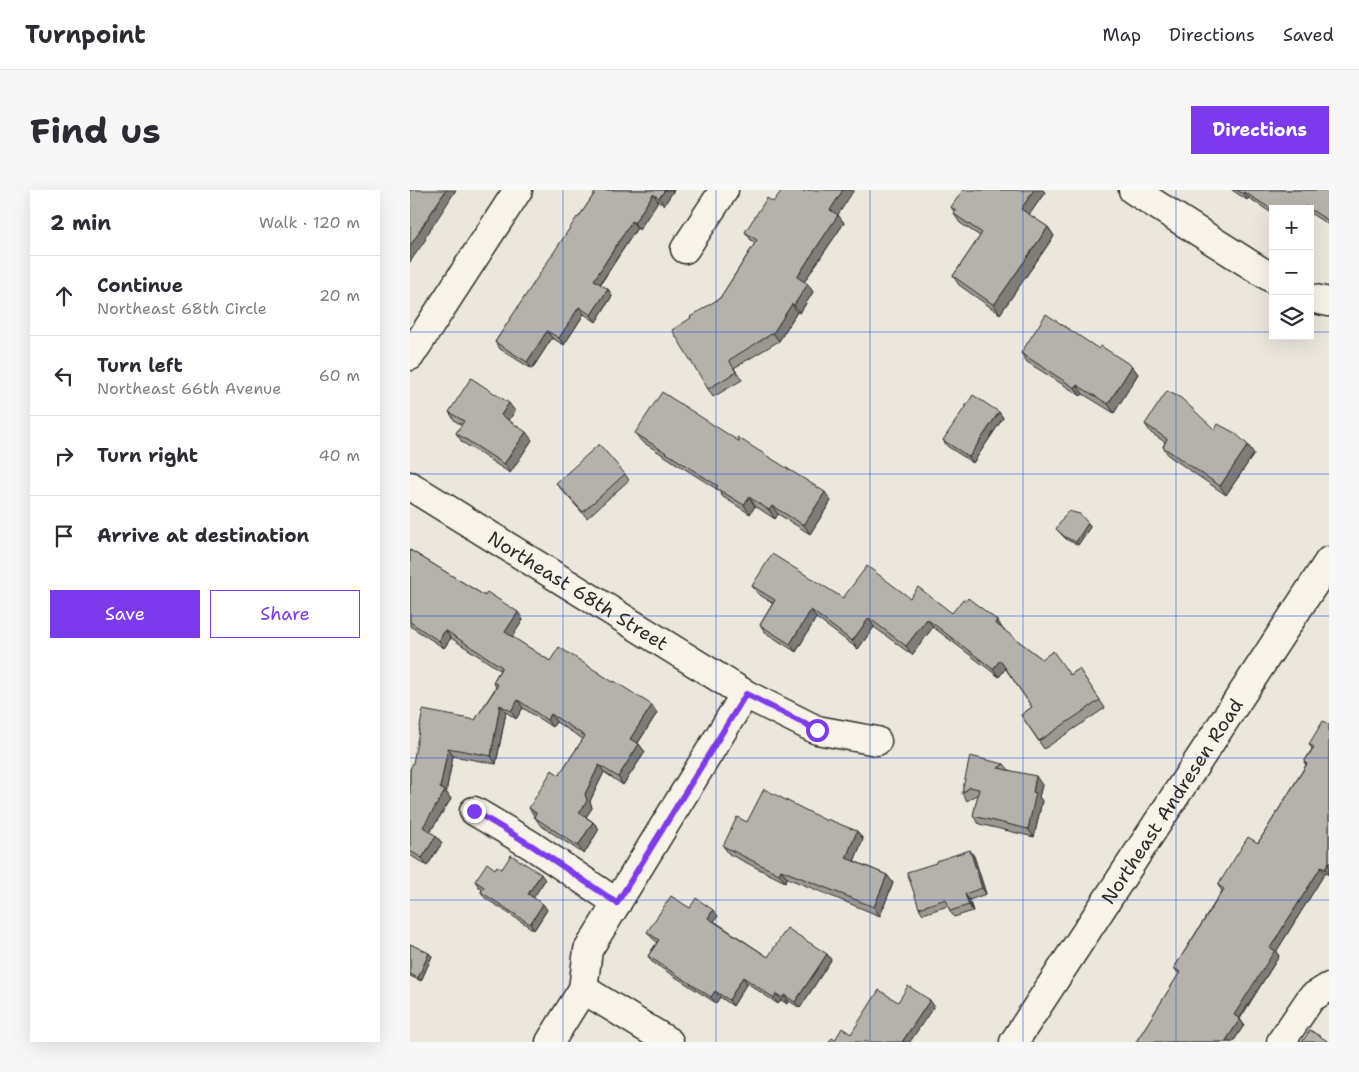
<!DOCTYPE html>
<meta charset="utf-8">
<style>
:root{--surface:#fff;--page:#f7f7f7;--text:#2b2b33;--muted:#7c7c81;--line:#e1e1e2;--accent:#7c3aed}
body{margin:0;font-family:"Shantell Sans",sans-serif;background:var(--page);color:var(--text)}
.controls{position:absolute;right:15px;top:15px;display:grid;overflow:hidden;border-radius:0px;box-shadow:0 5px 20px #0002}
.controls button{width:45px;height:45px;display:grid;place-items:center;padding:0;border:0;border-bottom:1px solid var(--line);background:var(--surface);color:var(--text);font:25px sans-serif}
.stop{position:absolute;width:15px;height:15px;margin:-11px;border:4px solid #7c3aed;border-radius:50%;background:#fff}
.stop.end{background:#7c3aed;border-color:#fff;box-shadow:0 1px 5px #0008}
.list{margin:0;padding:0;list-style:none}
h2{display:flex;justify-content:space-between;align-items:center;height:65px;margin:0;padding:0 20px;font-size:21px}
h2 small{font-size:16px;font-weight:400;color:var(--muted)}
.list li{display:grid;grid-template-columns:32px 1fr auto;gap:15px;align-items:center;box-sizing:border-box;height:80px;padding:0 20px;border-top:1px solid var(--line)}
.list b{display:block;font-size:19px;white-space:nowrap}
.list p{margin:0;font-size:16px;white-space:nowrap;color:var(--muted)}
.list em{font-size:16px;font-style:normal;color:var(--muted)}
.actions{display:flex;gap:10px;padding:15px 20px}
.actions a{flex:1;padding:11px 0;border:1px solid var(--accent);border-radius:0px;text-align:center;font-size:18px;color:var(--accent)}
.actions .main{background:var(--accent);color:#fff}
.icon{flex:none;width:28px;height:28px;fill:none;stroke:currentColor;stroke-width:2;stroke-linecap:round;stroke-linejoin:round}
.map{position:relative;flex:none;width:919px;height:852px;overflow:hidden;border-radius:0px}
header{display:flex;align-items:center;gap:30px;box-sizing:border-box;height:70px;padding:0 25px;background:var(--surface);border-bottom:1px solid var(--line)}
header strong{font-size:24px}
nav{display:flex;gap:28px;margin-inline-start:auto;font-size:18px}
.intro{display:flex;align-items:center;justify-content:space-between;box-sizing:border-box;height:120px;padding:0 30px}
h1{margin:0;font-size:35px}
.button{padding:12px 22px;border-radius:0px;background:var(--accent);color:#fff;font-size:18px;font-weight:700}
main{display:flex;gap:30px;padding:0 30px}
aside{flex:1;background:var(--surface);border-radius:0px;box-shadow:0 5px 20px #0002}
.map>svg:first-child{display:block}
</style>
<header>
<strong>Turnpoint</strong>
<nav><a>Map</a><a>Directions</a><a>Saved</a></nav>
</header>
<div class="intro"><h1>Find us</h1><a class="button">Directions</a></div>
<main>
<aside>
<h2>2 min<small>Walk · 120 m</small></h2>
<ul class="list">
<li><svg class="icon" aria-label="ahead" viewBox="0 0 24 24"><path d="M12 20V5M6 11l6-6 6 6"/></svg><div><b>Continue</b><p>Northeast 68th Circle</p></div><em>20 m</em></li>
<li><svg class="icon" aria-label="left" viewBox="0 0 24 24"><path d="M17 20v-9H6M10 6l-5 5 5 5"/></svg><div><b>Turn left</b><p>Northeast 66th Avenue</p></div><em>60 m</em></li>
<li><svg class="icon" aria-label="right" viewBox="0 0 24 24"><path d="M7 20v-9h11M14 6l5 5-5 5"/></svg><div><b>Turn right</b></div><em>40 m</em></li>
<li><svg class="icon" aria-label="arrive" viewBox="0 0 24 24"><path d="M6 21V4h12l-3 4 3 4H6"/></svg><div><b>Arrive at destination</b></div></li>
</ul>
<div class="actions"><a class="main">Save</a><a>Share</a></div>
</aside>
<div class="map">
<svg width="919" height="852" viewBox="0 0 919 852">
<rect width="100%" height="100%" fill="#ebe7dd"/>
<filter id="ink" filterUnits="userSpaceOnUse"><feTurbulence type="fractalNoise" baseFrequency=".02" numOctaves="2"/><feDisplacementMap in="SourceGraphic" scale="10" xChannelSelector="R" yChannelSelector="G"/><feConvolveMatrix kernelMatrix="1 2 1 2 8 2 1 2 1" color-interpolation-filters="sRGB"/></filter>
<g filter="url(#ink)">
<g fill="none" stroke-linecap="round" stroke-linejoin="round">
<g stroke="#2b2b2b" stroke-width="31">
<g id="minor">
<path d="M 723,0 L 863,89"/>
<path d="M 275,59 L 314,0"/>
<path d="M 900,108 L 919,112"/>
<path d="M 0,166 L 108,0"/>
<path id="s1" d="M 0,296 L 335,504 L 407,540 L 467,551"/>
<path d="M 64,621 L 121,655 L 207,713"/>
<path d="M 173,799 L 259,852"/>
<path d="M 140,852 L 173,799 L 178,760 L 335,504"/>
<path d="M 871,852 L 901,808 L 919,797"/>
</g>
</g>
<g stroke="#2b2b2b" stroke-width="31">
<g id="major">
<path id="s2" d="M 604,852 L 919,371"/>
</g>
</g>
<use href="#minor" stroke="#f7f3e8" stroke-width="28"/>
<use href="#major" stroke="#f7f3e8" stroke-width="28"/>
</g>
<path fill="#9c9993" stroke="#2b2b2b" d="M 187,0 L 264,0 L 254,15 L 248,11 L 229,40 L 227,38 L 190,95 L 198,99 L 202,106 L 186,132 L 174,124 L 154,155 L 142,148 L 122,179 L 90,159 L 85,152 Z
M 822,0 L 919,0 L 919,35 L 900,23 L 900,19 L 863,19 L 863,24 L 839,8 L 837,10 Z
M 635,2 L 619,25 L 638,37 L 644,46 L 590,124 L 549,95 L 543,86 L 570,46 L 550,33 L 544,24 L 545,23 L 541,17 Z
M 363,12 L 428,25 L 434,33 L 394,92 L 403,102 L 390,123 L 387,122 L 369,151 L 324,178 L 332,190 L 303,207 L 298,199 L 281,128 L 310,108 L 345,53 L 341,50 L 335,42 Z
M 689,159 L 722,176 L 728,184 L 704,223 L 673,204 L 671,206 L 617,172 L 611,163 Z
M 105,221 L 99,231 L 122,250 L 100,283 L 52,252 L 46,243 L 52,235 L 45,231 L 39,222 Z
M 589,222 L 593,228 L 563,273 L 537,256 L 533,250 Z
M 735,234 L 805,240 L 838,255 L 844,264 L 816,305 L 759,266 L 753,257 L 755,252 L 741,243 Z
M 225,243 L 421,311 L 400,344 L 368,324 L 365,329 L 345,316 L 340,324 L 313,307 L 308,300 L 231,251 Z
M 215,284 L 219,290 L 177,328 L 151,299 L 146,293 Z
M 678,333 L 680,337 L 668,355 L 657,350 L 646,339 Z
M 0,360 L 75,406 L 108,422 L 113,430 L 102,447 L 140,471 L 247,523 L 228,553 L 235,562 L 213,595 L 194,582 L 180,611 L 182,618 L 176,627 L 183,632 L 189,639 L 174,664 L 130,635 L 119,618 L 149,585 L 173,549 L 146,532 L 142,537 L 113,518 L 106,529 L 96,522 L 86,574 L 43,566 L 36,602 L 41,609 L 20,642 L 26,646 L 32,653 L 17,676 L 0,665 L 0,579 L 65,530 L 86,497 L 83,492 L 90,480 L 41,448 L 34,458 L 0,436 Z
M 342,396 L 433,408 L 500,408 L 542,423 L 556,411 L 587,430 L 592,438 L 592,439 L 632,469 L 660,485 L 669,479 L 695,518 L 634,559 L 611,525 L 622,517 L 595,478 L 589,487 L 523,437 L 502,465 L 464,437 L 448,459 L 406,428 L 386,462 L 356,443 L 350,435 L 363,413 L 348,404 Z
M 919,533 L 919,685 L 915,683 L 866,762 L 869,766 L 830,829 L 834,835 L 823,852 L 726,852 L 769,784 L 764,778 L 812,701 L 808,695 L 848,653 L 896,575 L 894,572 L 902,559 L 899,554 Z
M 594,574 L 599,580 L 632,595 L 629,607 L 632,611 L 624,647 L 569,634 L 563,626 L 568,606 L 566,605 L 557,611 L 552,603 Z
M 417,631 L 447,641 L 453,649 L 444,671 L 477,685 L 483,693 L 470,726 L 377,688 L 375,692 L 319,664 L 313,656 L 337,632 Z
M 564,666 L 576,704 L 559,710 L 563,721 L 544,727 L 540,721 L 538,716 L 513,724 L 509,718 Z
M 85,679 L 92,679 L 135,690 L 123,708 L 133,714 L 137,720 L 124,740 L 75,708 L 71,702 L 72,699 L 69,697 L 65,691 Z
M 280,718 L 308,726 L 304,731 L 358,767 L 417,764 L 421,770 L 390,818 L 379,811 L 377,814 L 371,810 L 368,814 L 337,793 L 323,816 L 310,807 L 306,813 L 242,772 L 238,766 L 247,752 L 242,748 L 237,742 Z
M 0,754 L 22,766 L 11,791 L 0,786 Z"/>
<path fill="#7f7d78" stroke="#2b2b2b" d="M 36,0 L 46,0 L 15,48 L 16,49 L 0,72 L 0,56 Z
M 255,0 L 264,0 L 254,15 L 249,8 Z
M 433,0 L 444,0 L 426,28 L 420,20 Z
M 624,0 L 633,0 L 635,2 L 617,28 L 611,19 Z
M 834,2 L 839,8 L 837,10 L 833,4 Z
M 243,4 L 248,11 L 229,40 L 224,33 Z
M 428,25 L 434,33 L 392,95 L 387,87 Z
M 222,31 L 227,38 L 188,97 L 184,90 Z
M 638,37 L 644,46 L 590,124 L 584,115 Z
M 398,94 L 403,102 L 390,123 L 384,115 Z
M 198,99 L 202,106 L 186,132 L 181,125 Z
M 382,114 L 387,122 L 369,151 L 363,143 Z
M 169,117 L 174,124 L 154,155 L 149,148 Z
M 137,141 L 142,148 L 122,179 L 117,172 Z
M 722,176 L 728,184 L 704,223 L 698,214 Z
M 667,195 L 673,204 L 671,206 L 665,198 Z
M 99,213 L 105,221 L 97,234 L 91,225 Z
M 589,222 L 593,228 L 563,273 L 559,267 Z
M 116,242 L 122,250 L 100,283 L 94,274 Z
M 838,255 L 844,264 L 816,305 L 810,296 Z
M 415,302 L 421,311 L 400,344 L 394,335 Z
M 339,307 L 345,316 L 340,324 L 334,315 Z
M 362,316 L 368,324 L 365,329 L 359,320 Z
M 678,333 L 680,337 L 668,355 L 666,352 Z
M 401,420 L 406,428 L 386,462 L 380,454 Z
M 108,422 L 113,430 L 100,450 L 95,442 Z
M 459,428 L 464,437 L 448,459 L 442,451 Z
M 517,429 L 523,437 L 502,465 L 496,456 Z
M 587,430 L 592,438 L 590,441 L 585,433 Z
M 35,440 L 41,448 L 34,458 L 29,451 Z
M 590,470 L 596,478 L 589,487 L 583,479 Z
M 108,510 L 113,518 L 106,529 L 101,521 Z
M 90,515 L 96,522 L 86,574 L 81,566 Z
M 242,515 L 247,523 L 226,556 L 220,549 Z
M 141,524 L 146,532 L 142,537 L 137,530 Z
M 229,554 L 235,562 L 213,595 L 208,587 Z
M 38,558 L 43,566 L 36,602 L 41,609 L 18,645 L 13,637 L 30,598 Z
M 189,575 L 194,582 L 180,611 L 182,618 L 174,630 L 169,623 L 175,604 Z
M 626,586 L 632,595 L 629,607 L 632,611 L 624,647 L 618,639 L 623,602 Z
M 183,632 L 189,639 L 174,664 L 168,656 Z
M 447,641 L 453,649 L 442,677 L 436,668 Z
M 26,646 L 32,653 L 17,676 L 12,668 Z
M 560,660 L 564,666 L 576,704 L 572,698 Z
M 919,672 L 919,685 L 915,679 Z
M 911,677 L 915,683 L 866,762 L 869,766 L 828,831 L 824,825 L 860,758 Z
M 371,680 L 377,688 L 375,692 L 369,684 Z
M 131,684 L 135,690 L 122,710 L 118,704 Z
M 477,685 L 483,693 L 470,726 L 464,717 Z
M 555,704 L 559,710 L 563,721 L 559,715 Z
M 133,714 L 137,720 L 124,740 L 120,734 Z
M 303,720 L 308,726 L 302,734 L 298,728 Z
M 19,763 L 22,766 L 11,791 L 8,788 Z
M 417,764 L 421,770 L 390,818 L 385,812 Z
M 333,787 L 337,793 L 323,816 L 319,810 Z
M 305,801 L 310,807 L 306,813 L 301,807 Z
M 366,804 L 371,810 L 368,814 L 364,808 Z
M 374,805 L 379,811 L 377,814 L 373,808 Z
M 520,810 L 524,816 L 500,852 L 492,852 Z
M 830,829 L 834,835 L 823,852 L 815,852 Z"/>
<path fill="#b5b2ab" stroke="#2b2b2b" d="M 0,0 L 36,0 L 9,41 L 10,41 L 0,56 Z
M 187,0 L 255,0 L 249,8 L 243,4 L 224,33 L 222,31 L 184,90 L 198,99 L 181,125 L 169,117 L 149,148 L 137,141 L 117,172 L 85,152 L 167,27 L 168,28 Z
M 372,0 L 390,0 L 394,2 L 395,0 L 433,0 L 420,20 L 428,25 L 387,87 L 398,94 L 384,115 L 382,114 L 363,143 L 319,170 L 326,182 L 298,199 L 262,140 L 281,128 L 280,127 L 310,108 L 347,50 L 335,42 L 357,8 L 363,12 Z
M 553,0 L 624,0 L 611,19 L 638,37 L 584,115 L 543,86 L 572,43 L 544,24 L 546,21 L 541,17 Z
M 827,0 L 919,0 L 919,31 L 895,16 L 893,19 L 863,19 L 863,20 L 834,2 L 833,4 Z
M 636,124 L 689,159 L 691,156 L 722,176 L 698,214 L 667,195 L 665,198 L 611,163 Z
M 61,188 L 99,213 L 91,225 L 116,242 L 94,274 L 46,243 L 54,231 L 39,222 Z
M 757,201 L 771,208 L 805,240 L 808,234 L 825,243 L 838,255 L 810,296 L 753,257 L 757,249 L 735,234 Z
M 252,202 L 330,252 L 327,247 L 415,302 L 394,335 L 362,316 L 359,320 L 339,307 L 334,315 L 306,298 L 308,296 L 225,243 Z
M 563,205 L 589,222 L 559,267 L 533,250 Z
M 188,255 L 190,255 L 215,284 L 173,322 L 146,293 Z
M 658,321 L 670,324 L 678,333 L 666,352 L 655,347 L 646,339 Z
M 0,360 L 75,406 L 77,402 L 108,422 L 95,442 L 140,471 L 149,457 L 203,492 L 204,491 L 242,515 L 220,549 L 229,554 L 208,587 L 189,575 L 175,604 L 177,611 L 169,623 L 183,632 L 168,656 L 124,627 L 126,623 L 119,618 L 142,580 L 149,585 L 175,546 L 141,524 L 137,530 L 108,510 L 101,521 L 90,515 L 81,566 L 38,558 L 30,598 L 35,601 L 13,637 L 26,646 L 12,668 L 0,661 L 0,579 L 3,573 L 13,520 L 65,530 L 88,495 L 83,492 L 92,477 L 35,440 L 29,451 L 0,432 Z
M 362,364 L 433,408 L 457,376 L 500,408 L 508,397 L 542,423 L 553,409 L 556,411 L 558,408 L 587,430 L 585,433 L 632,469 L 643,461 L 660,485 L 669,479 L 690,510 L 629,551 L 611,525 L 622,517 L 590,470 L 583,479 L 517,429 L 496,456 L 459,428 L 442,451 L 401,420 L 380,454 L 350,435 L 365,410 L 342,396 Z
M 913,531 L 918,534 L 919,533 L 919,672 L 915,679 L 911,677 L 860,758 L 865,760 L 824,825 L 830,829 L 815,852 L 726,852 L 770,782 L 764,778 L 814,699 L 808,695 L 838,647 L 848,653 L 897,574 L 894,572 L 904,557 L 899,554 Z
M 560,566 L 594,574 L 588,578 L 626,586 L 623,602 L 626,603 L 618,639 L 563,626 L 569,599 L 560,597 L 552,603 Z
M 354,599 L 417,631 L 417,629 L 447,641 L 436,668 L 477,685 L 464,717 L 371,680 L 369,684 L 313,656 L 327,627 L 337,632 Z
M 560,660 L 572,698 L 555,704 L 559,715 L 540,721 L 536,709 L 509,718 L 497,682 L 526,673 L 526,671 Z
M 101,665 L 131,684 L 118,704 L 133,714 L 120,734 L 71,702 L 74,697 L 65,691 L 77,673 L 85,679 L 87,676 L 92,679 Z
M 261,706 L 280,718 L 286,708 L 303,720 L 298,728 L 358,767 L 377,738 L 417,764 L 385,812 L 374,805 L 373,808 L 366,804 L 364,808 L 333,787 L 319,810 L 305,801 L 301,807 L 238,766 L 249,750 L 237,742 Z
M 0,754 L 19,763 L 8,788 L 0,784 Z
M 498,796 L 520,810 L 492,852 L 419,852 L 422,848 L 425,850 L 432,838 L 441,844 L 469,800 L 488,812 Z
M 900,840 L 919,852 L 892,852 Z"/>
</g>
<g fill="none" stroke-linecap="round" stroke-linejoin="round" filter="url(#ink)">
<path stroke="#7c3aed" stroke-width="6" d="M 64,621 L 121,655 L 207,713 L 336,504 L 407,540"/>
</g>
<path fill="none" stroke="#1d4ed8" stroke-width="1" stroke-opacity="0.55" d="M 153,0 L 153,852M 306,0 L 306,852M 460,0 L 460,852M 613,0 L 613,852M 766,0 L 766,852M 0,142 L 863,142M 900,142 L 919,142M 0,284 L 919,284M 0,426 L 919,426M 0,568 L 919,568M 0,710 L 919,710"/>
<g text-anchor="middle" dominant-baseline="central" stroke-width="4" stroke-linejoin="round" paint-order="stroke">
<g font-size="19" fill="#2b2b2b" stroke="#f7f3e8">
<text stroke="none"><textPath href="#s1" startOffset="198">Northeast 68th Street</textPath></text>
<text stroke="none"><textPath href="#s2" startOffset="288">Northeast Andresen Road</textPath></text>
</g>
</g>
</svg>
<div class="controls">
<button>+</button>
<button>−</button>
<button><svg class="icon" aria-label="layers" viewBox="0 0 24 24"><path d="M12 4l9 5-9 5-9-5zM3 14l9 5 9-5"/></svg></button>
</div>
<div class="stop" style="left:407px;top:540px"></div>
<div class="stop end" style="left:64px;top:621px"></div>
</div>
</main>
